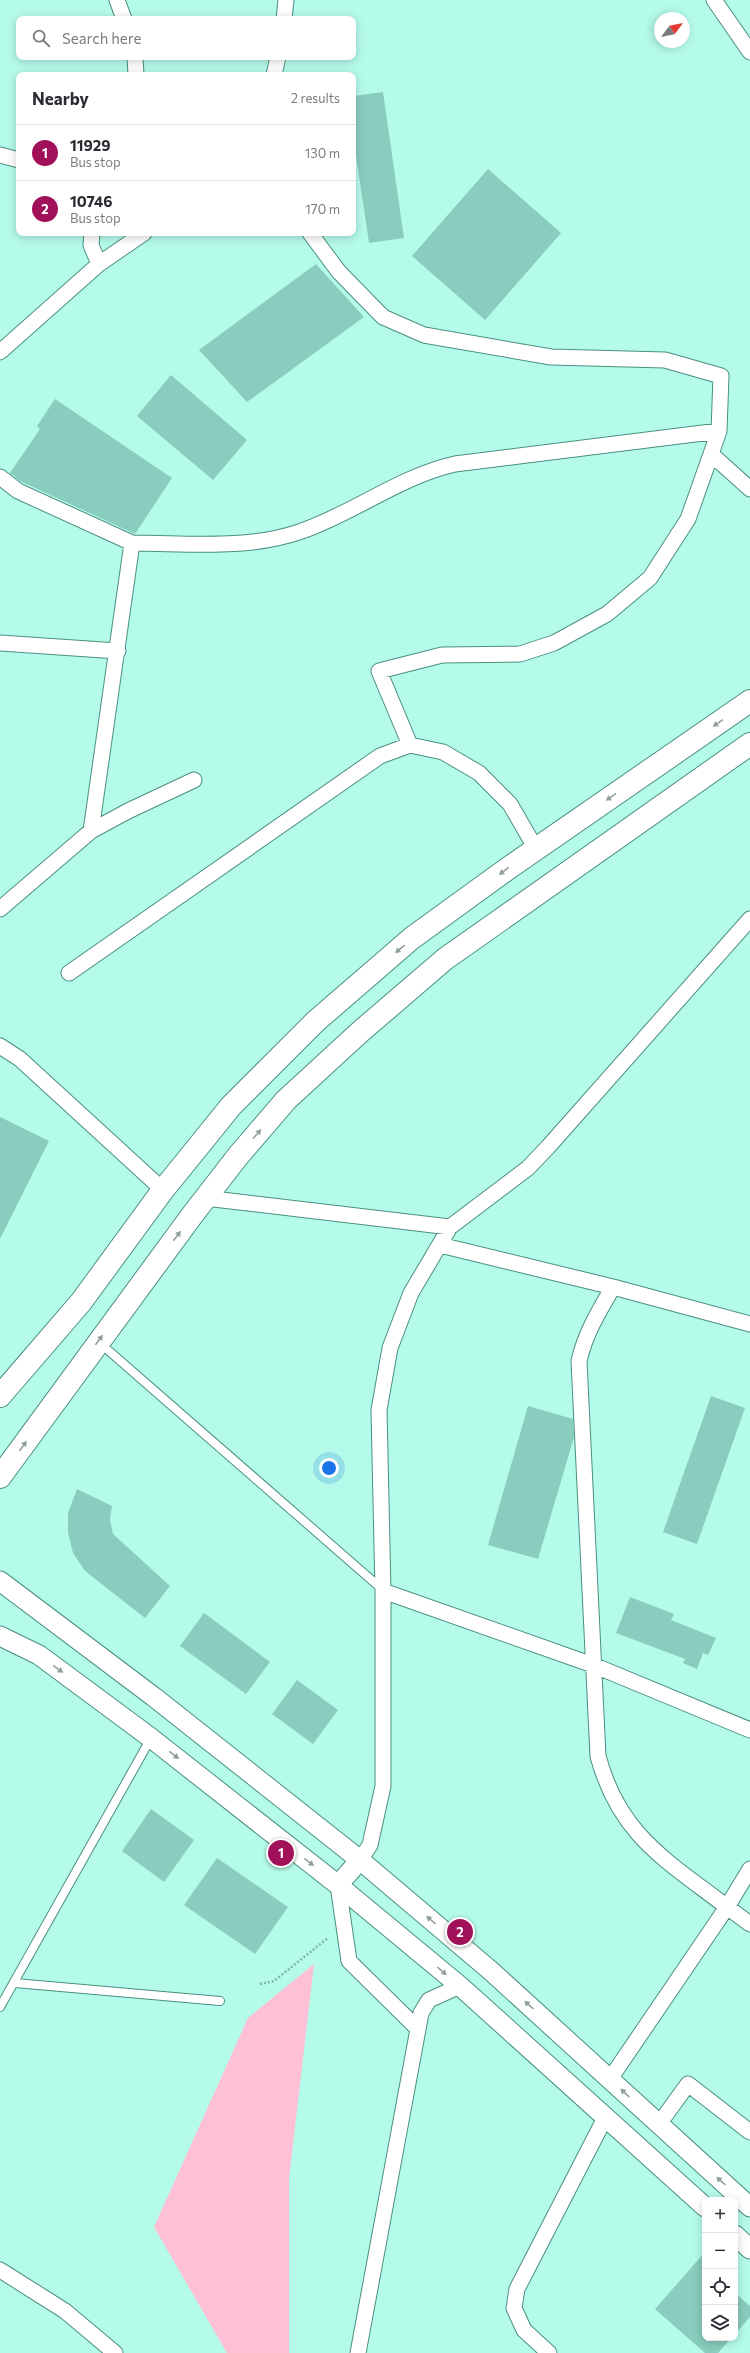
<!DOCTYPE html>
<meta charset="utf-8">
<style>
:root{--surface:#fff;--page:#f2f2f3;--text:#2b2b33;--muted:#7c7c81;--line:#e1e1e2;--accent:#a01159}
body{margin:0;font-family:Commissioner,sans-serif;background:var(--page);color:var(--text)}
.controls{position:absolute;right:12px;bottom:12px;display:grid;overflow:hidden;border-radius:8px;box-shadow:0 2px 10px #0003}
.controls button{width:36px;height:36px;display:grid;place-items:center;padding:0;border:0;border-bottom:1px solid var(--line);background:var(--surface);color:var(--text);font:20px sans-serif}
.compass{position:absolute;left:654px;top:12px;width:36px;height:36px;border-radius:50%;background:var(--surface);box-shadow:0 2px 10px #0003;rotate:58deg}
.you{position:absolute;left:329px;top:1468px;width:14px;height:14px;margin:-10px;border:3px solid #fff;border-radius:50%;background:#1a73e8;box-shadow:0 0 0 6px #1a73e833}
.badge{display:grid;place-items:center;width:26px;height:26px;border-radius:50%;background:var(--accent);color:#fff;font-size:13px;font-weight:700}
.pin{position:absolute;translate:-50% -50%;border:2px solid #fff;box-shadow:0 1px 4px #0006}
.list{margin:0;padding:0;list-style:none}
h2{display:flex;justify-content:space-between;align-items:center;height:52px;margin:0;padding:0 16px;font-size:17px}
h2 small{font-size:13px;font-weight:400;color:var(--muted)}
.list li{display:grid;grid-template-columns:26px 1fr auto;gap:12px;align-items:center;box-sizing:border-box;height:56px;padding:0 16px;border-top:1px solid var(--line)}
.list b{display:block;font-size:15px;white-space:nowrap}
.list p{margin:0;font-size:13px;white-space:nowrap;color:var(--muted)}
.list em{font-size:13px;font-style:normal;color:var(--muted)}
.icon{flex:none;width:22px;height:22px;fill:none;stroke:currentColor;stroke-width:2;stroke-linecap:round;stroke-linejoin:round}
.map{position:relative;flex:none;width:750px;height:2353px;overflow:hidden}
.search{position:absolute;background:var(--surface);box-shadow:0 2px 10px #0003;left:16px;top:16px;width:340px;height:44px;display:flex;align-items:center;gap:10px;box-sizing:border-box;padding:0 14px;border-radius:8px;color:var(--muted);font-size:15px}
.panel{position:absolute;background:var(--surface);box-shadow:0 2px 10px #0003;left:16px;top:72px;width:340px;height:164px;border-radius:8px}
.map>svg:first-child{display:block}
</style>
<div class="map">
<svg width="750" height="2353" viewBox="0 0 750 2353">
<rect width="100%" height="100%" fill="#b5fbea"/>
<path fill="#fdc0d4" d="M 314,1964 L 289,2179 L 289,2353 L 227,2353 L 154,2227 L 248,2018 Z"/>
<path fill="#88cdbd" d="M 383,92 L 404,238 L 369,243 L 353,135 L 353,96 Z
M 488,169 L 561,233 L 485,320 L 412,256 Z
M 316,264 L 364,317 L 247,402 L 199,350 Z
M 171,375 L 247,440 L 213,480 L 137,416 Z
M 55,399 L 172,478 L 135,534 L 20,481 L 10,473 L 40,429 L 37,426 Z
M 0,1117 L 49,1141 L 0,1239 Z
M 711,1396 L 745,1408 L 697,1544 L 663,1532 Z
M 528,1406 L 573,1419 L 574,1437 L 538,1559 L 488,1545 Z
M 77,1489 L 112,1506 L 110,1520 L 113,1534 L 170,1586 L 145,1618 L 85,1571 L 73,1553 L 68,1532 L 68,1513 Z
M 630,1597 L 674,1614 L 671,1620 L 716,1638 L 708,1655 L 703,1653 L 697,1669 L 683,1663 L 685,1659 L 616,1633 Z
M 204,1613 L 270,1662 L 246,1694 L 180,1646 Z
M 297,1680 L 338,1710 L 313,1744 L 272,1714 Z
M 151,1809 L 194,1840 L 164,1882 L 122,1851 Z
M 217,1858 L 288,1907 L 255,1954 L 184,1905 Z
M 705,2252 L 705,2338 L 731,2338 L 718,2353 L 705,2353 L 655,2309 Z
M 735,2293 L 750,2306 L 750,2317 L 735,2334 Z"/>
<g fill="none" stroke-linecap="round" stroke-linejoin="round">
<g stroke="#4b8f81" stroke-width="10">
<path id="service" d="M 109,1351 L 383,1590
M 15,1983 L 220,2001
M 0,2007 L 151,1738"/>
</g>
<g stroke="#4b8f81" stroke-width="17">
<path id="minor" d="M 117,0 L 124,19
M 714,0 L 750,52
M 284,19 L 286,0
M 135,57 L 136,75
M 274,75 L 278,57
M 0,155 L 19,160
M 92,233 L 91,245 L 99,264
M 310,233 L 339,272 L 383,317 L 424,335 L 551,357 L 665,360 L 721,376 L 719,431 L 711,454 L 688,519 L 650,578 L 607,614 L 554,643 L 520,654 L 442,655 L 379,671 L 410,745
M 0,352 L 99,264 L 144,233
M 711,454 L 750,489
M 0,477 L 18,491 L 132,543 L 91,831 L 0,909
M 132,543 C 187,543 246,550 299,532 C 353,514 398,477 455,464 L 719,431
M 0,643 L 118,651
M 91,831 L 128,811 L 194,780
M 69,973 L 380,756 L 410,745 L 443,752 L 479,773 L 510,804 L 536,849
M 0,1046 L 20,1059 L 163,1190
M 205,1198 L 450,1227
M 440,1245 L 613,1287 L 750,1324
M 613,1287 C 599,1311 585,1334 579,1361 L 598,1756 C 619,1835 666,1860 727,1907 L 750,1869
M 383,1591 L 593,1665 L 750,1730
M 360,1860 L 370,1845 L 383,1786 L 383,1591 L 379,1410 L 390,1348 L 411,1293 L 450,1227 L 528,1168 L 548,1147 L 750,919
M 338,1885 L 349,1961 L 418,2029
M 610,2079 L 727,1907 L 750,1924
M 659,2124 L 688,2084 L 750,2132
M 0,2270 L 65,2311 L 115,2353
M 358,2353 L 421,2013 L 429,2000 L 460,1986
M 549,2353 L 524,2330 L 514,2308 L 517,2289 L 606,2116"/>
</g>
<g stroke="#4b8f81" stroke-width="21">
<path id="tertiary" d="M 0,1581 L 154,1697 L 360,1860 L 491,1971 L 750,2207
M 0,1636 L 39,1655 L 151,1738 L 338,1885 L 460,1986 L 705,2207
M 338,1885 L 360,1860
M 735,2235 L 750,2249"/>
</g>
<g stroke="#4b8f81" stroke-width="24">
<path id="primary" d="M 0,1396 L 81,1302 L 163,1190 L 231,1106 L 316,1021 L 412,938 L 510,867 L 750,701
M 0,1477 L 193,1214 L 238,1156 L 286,1100 L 360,1032 L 445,959 L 750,744"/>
</g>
<path stroke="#7eb7a9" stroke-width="2.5" stroke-dasharray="2 2" stroke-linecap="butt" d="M 260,1984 L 274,1981 L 328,1938"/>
<use href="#service" stroke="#fff" stroke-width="8"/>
<use href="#minor" stroke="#fff" stroke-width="15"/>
<use href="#tertiary" stroke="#fff" stroke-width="19"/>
<use href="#primary" stroke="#fff" stroke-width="22"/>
</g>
<defs><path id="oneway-solid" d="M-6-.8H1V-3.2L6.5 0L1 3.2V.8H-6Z"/></defs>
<g fill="#919f9c">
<use href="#oneway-solid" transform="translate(718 723) rotate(145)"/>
<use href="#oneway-solid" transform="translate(611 797) rotate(145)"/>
<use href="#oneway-solid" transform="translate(504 871) rotate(143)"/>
<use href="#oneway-solid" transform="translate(400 949) rotate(140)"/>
<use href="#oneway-solid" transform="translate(257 1134) rotate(-49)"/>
<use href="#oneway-solid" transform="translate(177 1236) rotate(-53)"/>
<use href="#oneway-solid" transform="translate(99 1340) rotate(-54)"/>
<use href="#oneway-solid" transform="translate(23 1446) rotate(-54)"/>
<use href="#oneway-solid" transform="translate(58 1669) rotate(36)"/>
<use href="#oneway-solid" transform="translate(174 1755) rotate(38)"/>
<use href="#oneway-solid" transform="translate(309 1862) rotate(38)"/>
<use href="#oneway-solid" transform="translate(431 1920) rotate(-140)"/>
<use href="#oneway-solid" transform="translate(442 1971) rotate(40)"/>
<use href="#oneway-solid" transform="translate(529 2005) rotate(-138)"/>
<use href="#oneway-solid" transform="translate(625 2093) rotate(-137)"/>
<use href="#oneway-solid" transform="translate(721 2181) rotate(-138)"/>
</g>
</svg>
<div class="controls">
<button>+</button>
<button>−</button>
<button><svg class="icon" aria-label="locate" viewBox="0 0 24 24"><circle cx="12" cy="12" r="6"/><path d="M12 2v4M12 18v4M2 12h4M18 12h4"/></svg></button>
<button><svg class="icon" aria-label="layers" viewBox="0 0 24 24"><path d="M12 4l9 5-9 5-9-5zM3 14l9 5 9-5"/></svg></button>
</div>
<svg class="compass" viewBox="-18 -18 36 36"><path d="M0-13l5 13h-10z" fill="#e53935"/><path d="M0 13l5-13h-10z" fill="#7c7c81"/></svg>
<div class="you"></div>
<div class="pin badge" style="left:281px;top:1853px">1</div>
<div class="pin badge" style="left:460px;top:1932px">2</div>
<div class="search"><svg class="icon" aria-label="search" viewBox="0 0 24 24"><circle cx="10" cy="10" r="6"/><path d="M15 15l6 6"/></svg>Search here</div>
<section class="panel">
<h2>Nearby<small>2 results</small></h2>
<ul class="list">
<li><span class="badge">1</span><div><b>11929</b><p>Bus stop</p></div><em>130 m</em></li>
<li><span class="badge">2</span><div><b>10746</b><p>Bus stop</p></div><em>170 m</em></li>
</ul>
</section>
</div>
